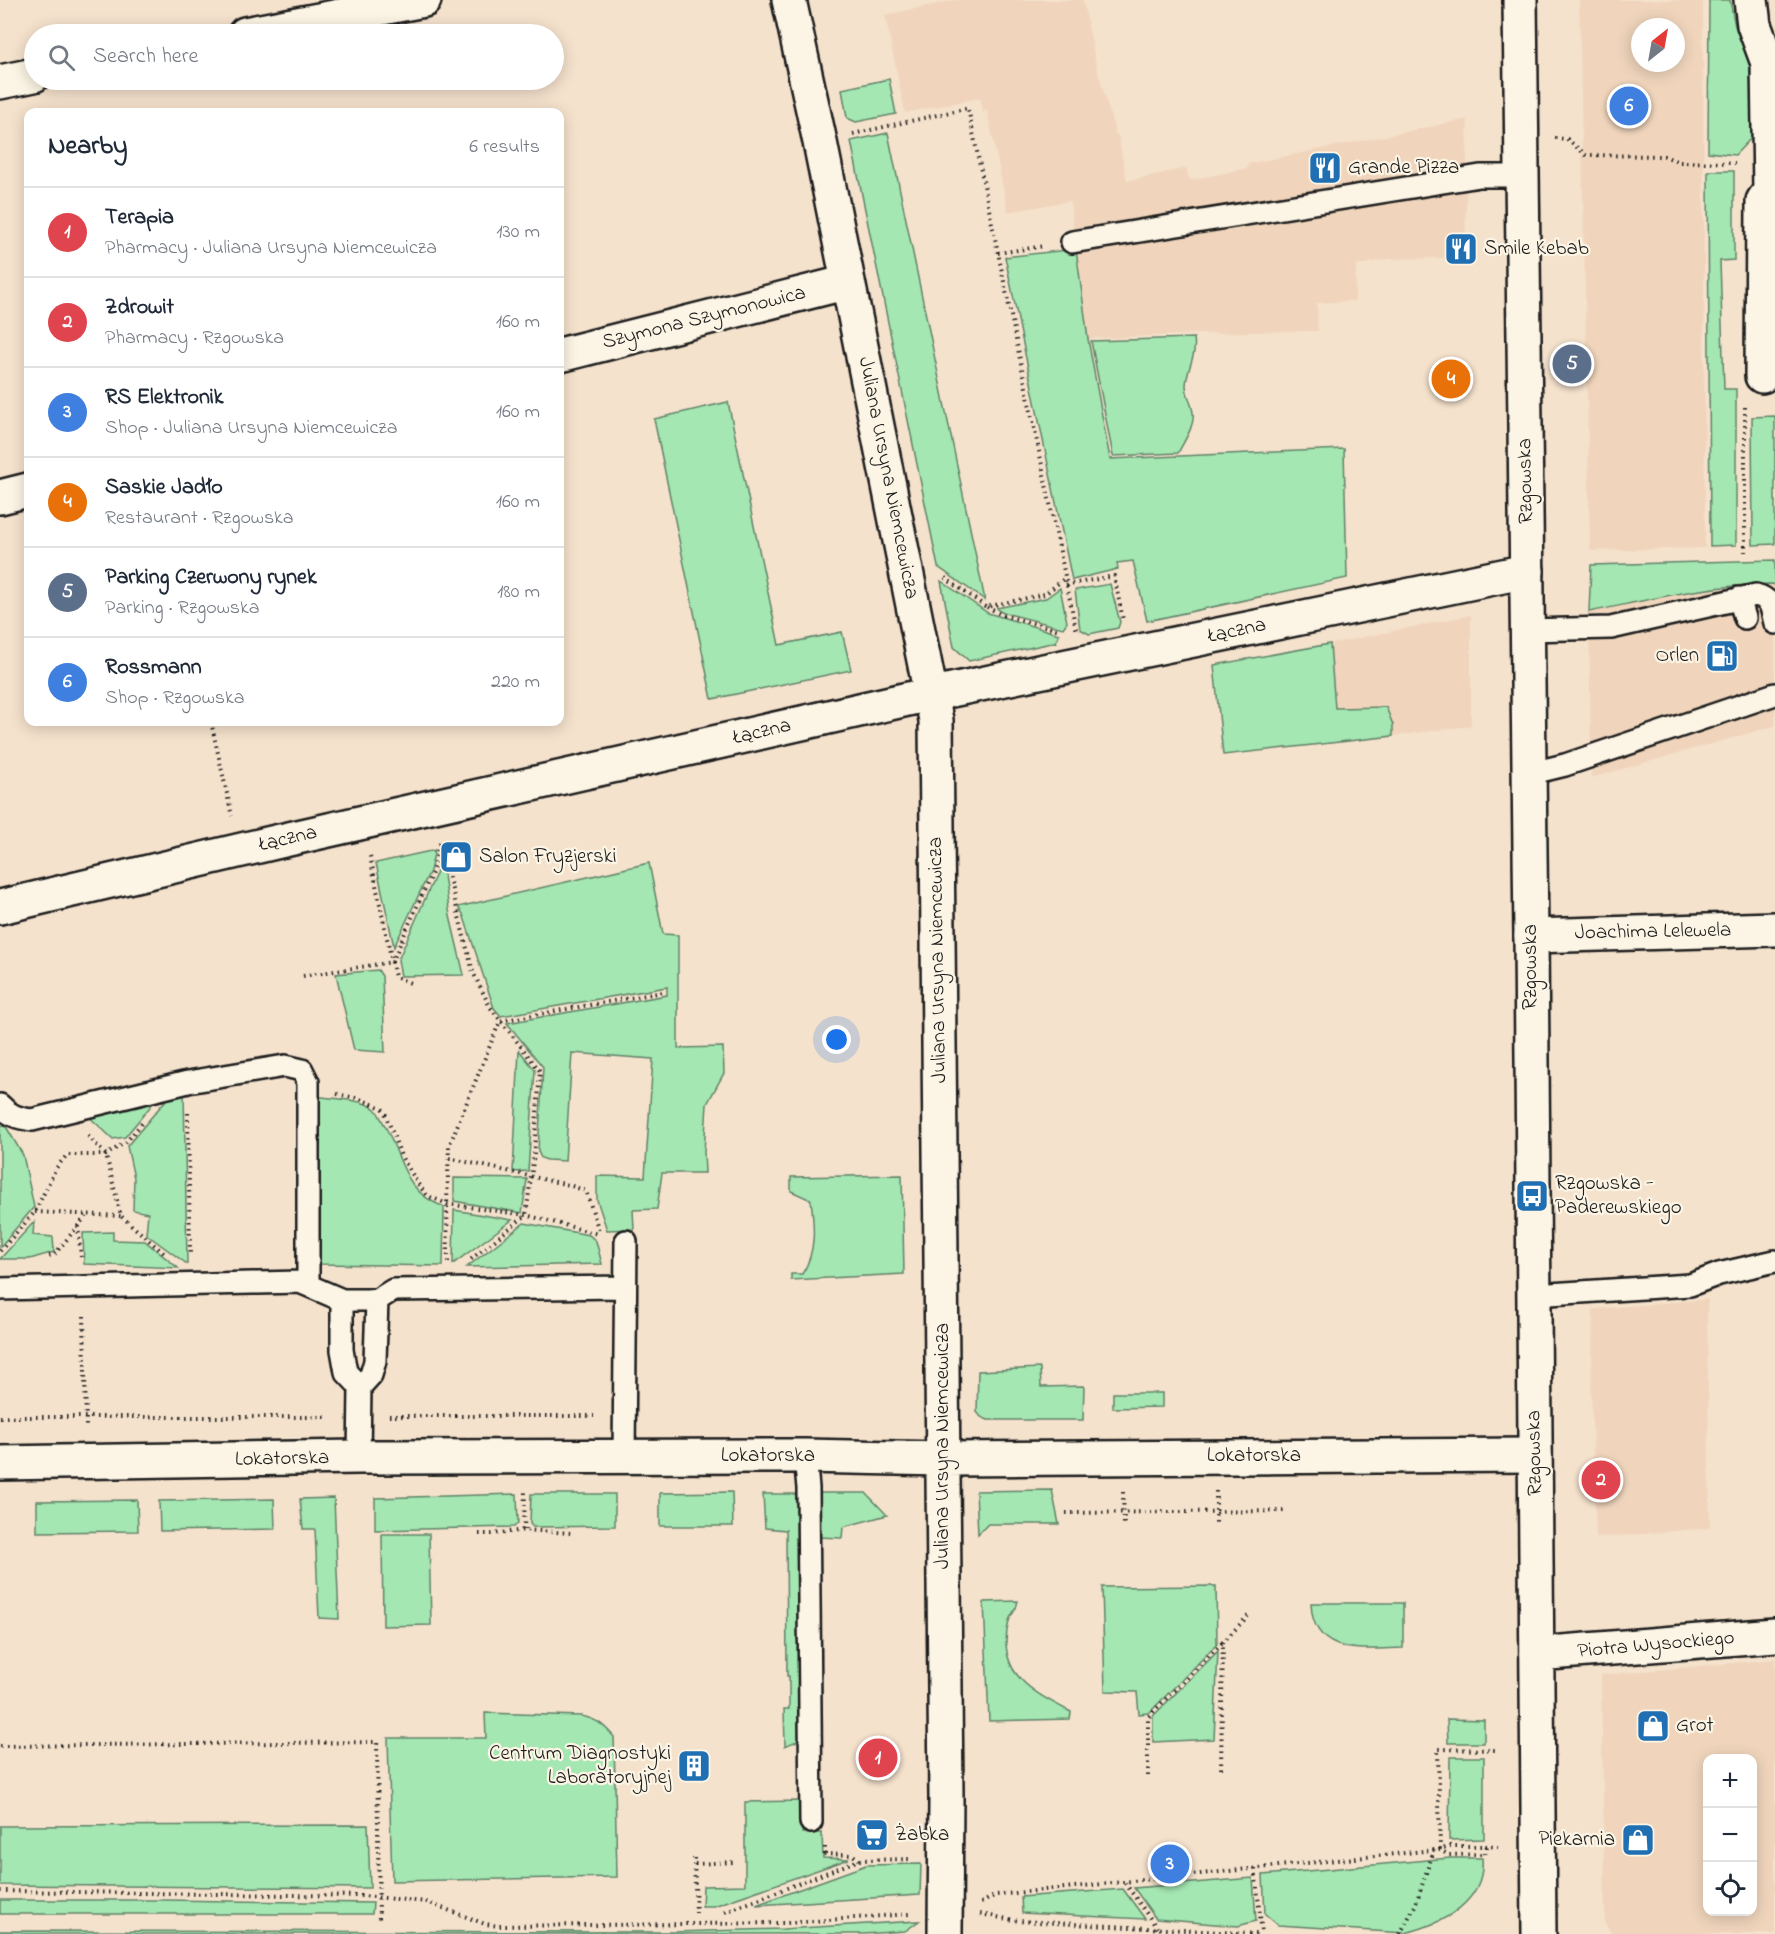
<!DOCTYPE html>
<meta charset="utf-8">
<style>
:root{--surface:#fff;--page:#f6f6f7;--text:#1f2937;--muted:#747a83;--line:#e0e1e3;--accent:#db2777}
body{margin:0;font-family:"Indie Flower",sans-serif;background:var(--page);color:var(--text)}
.controls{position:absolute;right:18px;bottom:18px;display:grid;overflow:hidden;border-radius:12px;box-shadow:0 3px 15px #0003}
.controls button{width:54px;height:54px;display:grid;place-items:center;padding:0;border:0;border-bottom:2px solid var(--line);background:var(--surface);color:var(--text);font:30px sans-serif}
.compass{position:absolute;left:1631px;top:18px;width:54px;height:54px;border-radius:50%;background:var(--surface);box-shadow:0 3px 15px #0003;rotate:31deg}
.you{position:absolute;left:837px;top:1040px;width:21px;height:21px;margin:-15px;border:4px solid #fff;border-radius:50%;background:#1a73e8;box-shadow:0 0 0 9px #1a73e833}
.badge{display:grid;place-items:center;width:39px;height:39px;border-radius:50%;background:var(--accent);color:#fff;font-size:20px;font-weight:700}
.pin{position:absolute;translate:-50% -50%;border:3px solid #fff;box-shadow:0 2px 6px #0006}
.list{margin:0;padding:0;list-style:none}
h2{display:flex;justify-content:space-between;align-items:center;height:78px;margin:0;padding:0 24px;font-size:26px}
h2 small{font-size:20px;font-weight:400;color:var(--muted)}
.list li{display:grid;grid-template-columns:39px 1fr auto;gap:18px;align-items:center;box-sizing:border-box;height:90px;padding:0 24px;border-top:2px solid var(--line)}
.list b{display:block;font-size:22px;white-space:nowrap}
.list p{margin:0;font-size:20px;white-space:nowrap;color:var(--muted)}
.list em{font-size:20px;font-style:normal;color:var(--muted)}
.icon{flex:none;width:33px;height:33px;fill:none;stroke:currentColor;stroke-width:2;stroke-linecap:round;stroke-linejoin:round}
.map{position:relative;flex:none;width:1775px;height:1934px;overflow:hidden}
.search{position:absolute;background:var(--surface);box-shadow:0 3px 15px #0003;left:24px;top:24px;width:540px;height:66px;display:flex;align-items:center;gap:15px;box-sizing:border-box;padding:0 21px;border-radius:33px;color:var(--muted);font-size:22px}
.panel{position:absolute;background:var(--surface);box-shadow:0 3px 15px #0003;left:24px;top:108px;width:540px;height:618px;border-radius:12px}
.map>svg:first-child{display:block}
</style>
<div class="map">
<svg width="1775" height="1934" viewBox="0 0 1775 1934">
<rect width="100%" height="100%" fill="#f5e2cd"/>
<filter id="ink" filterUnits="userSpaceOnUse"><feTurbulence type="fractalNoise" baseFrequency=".0167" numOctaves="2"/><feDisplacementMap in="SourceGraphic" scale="12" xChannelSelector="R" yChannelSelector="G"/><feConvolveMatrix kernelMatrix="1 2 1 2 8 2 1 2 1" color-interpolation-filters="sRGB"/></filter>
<g filter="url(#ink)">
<path fill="#f0d5bc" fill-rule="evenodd" d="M 955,0 L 1083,0 L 1097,68 L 1116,135 L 1118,135 L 1127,181 L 1186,168 L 1190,180 L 1248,168 L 1247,164 L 1468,119 L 1465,258 L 1387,259 L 1356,266 L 1355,301 L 1317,303 L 1318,331 L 1245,332 L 1088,339 L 1070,201 L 1008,212 L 987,111 L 983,112 L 980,98 L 905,113 L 885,15 Z
M 1579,0 L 1703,0 L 1705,548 L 1590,551 ZM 1640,27 L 1676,27 L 1676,63 L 1640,63 Z
M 1743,584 L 1772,584 L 1775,585 L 1775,726 L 1591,778 L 1589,612 L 1710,588 Z
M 1471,615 L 1471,726 L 1393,736 L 1386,707 L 1335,708 L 1330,644 Z
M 1708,1299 L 1707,1313 L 1710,1528 L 1596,1538 L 1591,1394 L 1593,1309 Z
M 1775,1659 L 1775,1934 L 1612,1934 L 1605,1924 L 1601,1675 ZM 1752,1758 L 1752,1912 L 1708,1912 L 1708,1758 Z"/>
<path fill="#a4e7b2" stroke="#608267" stroke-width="1.5" d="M 1709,0 L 1730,0 L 1735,26 L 1757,84 L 1756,133 L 1735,155 L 1708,152 Z
M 889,79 L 896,114 L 856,122 L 847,118 L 842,89 Z
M 888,133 L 985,600 L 938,567 L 851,141 Z
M 1708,171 L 1734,171 L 1734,260 L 1720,261 L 1724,389 L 1736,389 L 1736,545 L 1710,546 Z
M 1076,249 L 1088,339 L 1110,459 L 1344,449 L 1347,578 L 1147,621 L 1133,561 L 1117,563 L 1118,569 L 1072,580 L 1005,257 Z
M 1194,338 C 1197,355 1187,368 1186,385 C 1186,395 1192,403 1193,413 C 1195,426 1184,441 1178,453 L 1113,456 L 1091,341 Z
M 728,402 L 779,645 L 842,632 L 851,670 L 712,699 L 654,419 Z
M 1775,416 L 1775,544 L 1753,545 L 1752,417 Z
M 1775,560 L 1775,585 L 1772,584 C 1710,584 1649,600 1589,612 L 1591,565 Z
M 941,581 L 988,613 L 1059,634 L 1056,642 L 969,661 L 954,647 Z
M 1110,584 L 1120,622 L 1118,628 L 1089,634 L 1080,629 L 1075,590 Z
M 1060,588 L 1067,622 L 1063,628 L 1001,612 L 997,608 L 1046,598 Z
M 1330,644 L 1335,708 L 1386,707 L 1393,725 L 1393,736 L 1223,755 L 1214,665 Z
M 435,850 L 430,871 L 394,947 L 376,863 Z
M 441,855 L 450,916 L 464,975 L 401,976 L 398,960 L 436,874 Z
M 649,863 L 663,934 L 678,935 L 678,1048 L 723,1047 L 724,1073 L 707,1104 L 704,1152 L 705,1173 L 662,1173 L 657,1209 L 633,1210 L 634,1229 L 607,1230 L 597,1200 L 597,1176 L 645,1177 L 653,1059 L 572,1053 L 565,1161 L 547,1160 L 541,1158 L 538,1151 L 543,1067 L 507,1023 L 667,995 L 667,987 L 501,1016 L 494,1008 L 463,914 L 458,907 Z
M 378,970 L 382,976 L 385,1052 L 354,1050 L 336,974 Z
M 519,1050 L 535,1070 L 528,1171 L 513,1172 Z
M 184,1090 L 187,1264 L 146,1234 L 148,1213 L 133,1210 L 134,1178 L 127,1146 L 171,1094 Z
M 159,1096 L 125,1137 L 113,1139 L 87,1115 Z
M 315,1096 C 332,1099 358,1098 374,1108 C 378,1111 381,1119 384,1124 C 403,1158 402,1191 444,1207 L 443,1266 L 320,1264 Z
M 5,1125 L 23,1155 L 34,1207 L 0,1247 L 0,1126 Z
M 902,1175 L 904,1274 L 791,1280 L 791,1274 L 802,1274 C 817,1252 814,1224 811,1200 L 791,1191 L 791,1177 Z
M 454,1178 L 527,1179 L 522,1213 L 454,1201 Z
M 454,1210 L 512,1220 L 453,1264 Z
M 34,1222 L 33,1235 L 53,1237 L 54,1252 L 30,1259 L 0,1259 Z
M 524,1223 L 589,1235 L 596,1241 L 602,1264 L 467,1267 Z
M 113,1232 L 113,1240 L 145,1241 L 178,1268 L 84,1264 L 83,1233 Z
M 1040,1368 L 1041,1387 L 1084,1386 L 1083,1420 L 988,1420 L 981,1417 L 977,1412 L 978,1371 Z
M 1113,1393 L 1162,1393 L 1162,1407 L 1113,1408 Z
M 1052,1490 L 1059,1524 L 988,1524 L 978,1534 L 976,1491 Z
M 732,1492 L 733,1526 L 660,1526 L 660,1493 Z
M 818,1493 L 866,1493 L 887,1515 L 843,1527 L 842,1538 L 818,1537 Z
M 517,1494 L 518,1523 L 514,1527 L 375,1530 L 375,1498 Z
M 531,1494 L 615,1494 L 615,1526 L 533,1527 L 530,1524 Z
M 763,1494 L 798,1494 L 803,1734 L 797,1741 L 785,1746 L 784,1709 L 789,1709 L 789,1676 L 787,1676 L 786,1530 L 765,1528 Z
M 334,1498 L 339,1619 L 319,1618 L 315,1529 L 303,1529 L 300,1499 Z
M 274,1499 L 275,1529 L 160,1531 L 159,1501 Z
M 137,1500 L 138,1531 L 37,1532 L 37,1501 Z
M 382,1534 L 429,1534 L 431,1625 L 383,1626 Z
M 1216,1586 L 1217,1644 L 1149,1713 L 1139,1714 L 1137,1692 L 1105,1691 L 1102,1587 Z
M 1018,1601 C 1016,1613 1011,1613 1009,1621 C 995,1673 1032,1692 1071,1712 L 1070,1719 L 989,1721 L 984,1602 Z
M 1311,1603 L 1403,1603 L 1403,1648 C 1363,1649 1313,1658 1311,1603 Z
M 1218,1651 L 1214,1739 L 1153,1742 L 1153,1716 Z
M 485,1713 L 581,1716 C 597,1719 604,1725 614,1737 L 617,1877 L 392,1881 L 388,1738 L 486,1738 Z
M 1447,1719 L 1484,1720 L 1484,1743 L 1448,1743 Z
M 1450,1757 L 1484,1757 L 1484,1839 L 1449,1840 Z
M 802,1801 L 802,1833 L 822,1833 L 823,1858 L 849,1859 L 714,1906 L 702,1906 L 703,1886 L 745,1885 L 745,1802 Z
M 368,1825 L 370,1888 L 0,1885 L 0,1826 Z
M 1450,1858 L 1482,1858 C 1486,1902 1442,1924 1405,1933 L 1278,1925 L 1265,1914 L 1263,1875 Z
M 921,1864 L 920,1895 L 756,1905 L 866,1865 Z
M 1253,1878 L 1256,1921 L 1238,1926 L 1156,1919 L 1134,1888 Z
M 1123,1889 L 1145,1919 L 1022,1913 L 1021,1897 Z
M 0,1900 L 165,1900 L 373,1903 L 372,1914 L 0,1914 Z
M 919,1921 L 905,1931 L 864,1934 L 0,1934 L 0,1931 L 673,1932 L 783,1929 Z"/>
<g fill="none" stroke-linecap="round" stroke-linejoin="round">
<g stroke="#1c1c1c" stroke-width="26">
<path id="lane" d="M 1072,242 L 1480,176 L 1522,176
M 1739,598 L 1745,618
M 1526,630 L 1611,628 L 1756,595 C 1772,599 1771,608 1775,623
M 1528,774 L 1565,765 L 1775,694
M 0,1105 C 10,1116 18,1118 32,1120 L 188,1082 L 285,1066 L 302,1070 L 308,1082 L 308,1284
M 0,1289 L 300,1282 L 342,1300 L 377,1300 L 375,1361 L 371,1375 L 360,1387 L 359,1457
M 1534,1295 L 1690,1285 L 1719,1274 L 1775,1261
M 342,1300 L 342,1350 L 346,1372 L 360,1387
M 377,1300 L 393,1290 L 625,1287
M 805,1456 L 808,1488 L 811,1822
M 624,1457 L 626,1241"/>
</g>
<g stroke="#1c1c1c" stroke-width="38">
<path id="street" d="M 789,0 L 820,142 L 936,720 L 946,1797 L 945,1934
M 1751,0 L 1754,25 L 1768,63 L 1770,191 L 1763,201 L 1762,376
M 245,34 L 424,0
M 0,82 L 34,75
M 560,355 L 848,282
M 0,497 L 28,490
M 0,907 L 280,841 L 908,699 L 1527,571
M 1531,936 L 1775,929
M 0,1463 L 359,1457 L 805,1456 L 942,1459 L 1535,1455
M 1537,1654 L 1775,1635"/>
</g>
<g stroke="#1c1c1c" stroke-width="38">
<path id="secondary" d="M 1520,0 L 1531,936 L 1539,1934"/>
</g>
<path stroke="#1c1c1c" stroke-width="4" stroke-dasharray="1.5 4.5" stroke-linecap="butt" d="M 853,134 L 968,108 L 1076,629
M 1555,138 L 1567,139 L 1586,155 L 1664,156 L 1679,162 L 1735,163
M 998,253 L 1045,246
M 1745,407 L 1745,552
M 945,578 L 986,607 L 1045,594 L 1065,578
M 1066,585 L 1114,576 L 1123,620
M 987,607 L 1002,615 L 1059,630
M 211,722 L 232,816
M 440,842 L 473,972 L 490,1007 L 540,1071 L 534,1154 L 526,1215 L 470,1260
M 370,856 L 395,977 L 413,984
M 303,976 L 392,962 L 432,873 L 440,844
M 337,1094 L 360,1099 L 382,1108 L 386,1115 L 401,1156 L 420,1187 L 428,1196 L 447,1204 L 526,1215 L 598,1234
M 188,1113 L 190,1255
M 88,1136 L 106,1155 L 121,1216 L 166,1255
M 449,1158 L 569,1185 L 586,1191 L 599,1231
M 35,1212 L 121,1216
M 78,1226 L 81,1257
M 0,1251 L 35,1212 L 56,1168 L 67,1155 L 106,1155 L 126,1142 L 142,1123
M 49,1256 L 54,1255 L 87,1215
M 448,1262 L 447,1204 L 449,1146 L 500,1021 L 663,992
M 84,1316 L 86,1428
M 389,1416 L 594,1416
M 0,1417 L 330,1417
M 1216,1491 L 1216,1523
M 1123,1492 L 1124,1524
M 1066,1513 L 1287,1511
M 524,1530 L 525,1490
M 479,1534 L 492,1534 L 524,1530 L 571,1533
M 0,1746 L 377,1742 L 379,1922
M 1221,1769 L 1223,1642 L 1248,1616
M 1148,1776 L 1148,1717 L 1223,1642
M 1487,1846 L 1450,1846 L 1440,1850 L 1438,1749 L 1496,1750
M 825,1847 L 825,1854 L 853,1855 L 859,1860
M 694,1858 L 696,1913
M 695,1864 L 735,1862
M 1255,1869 L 1262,1934
M 1125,1883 L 1157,1928
M 0,1891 L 363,1896 L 427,1902 L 485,1924 L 499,1926 L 787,1923 L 909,1914
M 981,1903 L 996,1895 L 1434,1850 L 1440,1850 L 1449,1855 L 1485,1854 L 1487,1846 L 1498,1847
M 725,1912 L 859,1860 L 910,1859
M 980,1914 L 1019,1921 L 1257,1934
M 1400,1934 L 1415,1906 L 1434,1850"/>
<use href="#lane" stroke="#fcf5e5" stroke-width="21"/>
<use href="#street" stroke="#fcf5e5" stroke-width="33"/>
<use href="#secondary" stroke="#fcf5e5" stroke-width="33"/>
</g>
</g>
<defs>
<g id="restaurant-square" transform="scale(1.725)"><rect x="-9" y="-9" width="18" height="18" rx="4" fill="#1f6fb2" stroke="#fcf5e5"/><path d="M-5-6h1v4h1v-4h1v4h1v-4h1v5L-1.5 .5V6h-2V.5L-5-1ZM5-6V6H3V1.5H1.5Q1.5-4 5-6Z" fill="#fff"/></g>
<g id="fuel-square" transform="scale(1.725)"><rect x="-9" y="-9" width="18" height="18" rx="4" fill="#1f6fb2" stroke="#fcf5e5"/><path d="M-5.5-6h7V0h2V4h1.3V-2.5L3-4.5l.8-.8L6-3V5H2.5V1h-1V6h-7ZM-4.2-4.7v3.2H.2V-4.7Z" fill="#fff"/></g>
<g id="shop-square" transform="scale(1.725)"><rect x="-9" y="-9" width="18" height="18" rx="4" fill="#1f6fb2" stroke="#fcf5e5"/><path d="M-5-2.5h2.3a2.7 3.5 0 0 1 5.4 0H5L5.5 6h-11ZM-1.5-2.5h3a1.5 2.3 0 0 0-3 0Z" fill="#fff"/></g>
<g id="bus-square" transform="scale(1.725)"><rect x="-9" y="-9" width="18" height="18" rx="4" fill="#1f6fb2" stroke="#fcf5e5"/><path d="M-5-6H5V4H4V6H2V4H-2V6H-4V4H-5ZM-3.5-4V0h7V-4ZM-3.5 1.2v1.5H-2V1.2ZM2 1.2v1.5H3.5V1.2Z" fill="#fff"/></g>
<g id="building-square" transform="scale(1.725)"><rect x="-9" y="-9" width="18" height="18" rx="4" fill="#1f6fb2" stroke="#fcf5e5"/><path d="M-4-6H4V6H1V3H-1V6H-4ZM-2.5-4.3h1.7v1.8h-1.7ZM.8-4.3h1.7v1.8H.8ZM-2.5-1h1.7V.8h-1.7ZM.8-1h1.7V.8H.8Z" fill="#fff"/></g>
<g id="supermarket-square" transform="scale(1.725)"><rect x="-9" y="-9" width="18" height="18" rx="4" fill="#1f6fb2" stroke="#fcf5e5"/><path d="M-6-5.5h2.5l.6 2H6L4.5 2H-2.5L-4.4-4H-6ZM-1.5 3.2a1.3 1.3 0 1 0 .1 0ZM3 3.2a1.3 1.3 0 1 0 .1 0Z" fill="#fff"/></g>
</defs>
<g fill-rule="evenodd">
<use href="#restaurant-square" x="1325" y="168"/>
<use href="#restaurant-square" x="1461" y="249"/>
<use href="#fuel-square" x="1722" y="656"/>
<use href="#shop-square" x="456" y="857"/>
<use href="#bus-square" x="1532" y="1196"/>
<use href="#shop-square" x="1653" y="1726"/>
<use href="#building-square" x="694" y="1766"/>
<use href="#supermarket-square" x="872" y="1835"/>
<use href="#shop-square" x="1638" y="1840"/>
</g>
<g text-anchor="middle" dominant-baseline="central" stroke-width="4.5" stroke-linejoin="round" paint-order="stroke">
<g font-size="21" fill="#1c1c1c" stroke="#fcf5e5" text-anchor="start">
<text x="1348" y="168">Grande Pizza</text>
<text x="1484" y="249">Smile Kebab</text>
<text x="1699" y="656" text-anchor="end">Orlen</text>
<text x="479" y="857">Salon Fryzjerski</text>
<text x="1555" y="1184">Rzgowska -<tspan x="1555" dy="24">Paderewskiego</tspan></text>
<text x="1676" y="1726">Grot</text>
<text x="671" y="1754" text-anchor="end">Centrum Diagnostyki<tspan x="671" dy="24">Laboratoryjnej</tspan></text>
<text x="895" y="1835">Żabka</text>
<text x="1615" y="1840" text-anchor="end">Piekarnia</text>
</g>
<g font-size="21" fill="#1c1c1c" stroke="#fcf5e5">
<text transform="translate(704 318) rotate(-14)">Szymona Szymonowica</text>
<text transform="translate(888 478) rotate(79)">Juliana Ursyna Niemcewicza</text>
<text transform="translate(1526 481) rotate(-91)">Rzgowska</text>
<text transform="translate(1237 631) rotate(-12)">Łączna</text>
<text transform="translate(762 732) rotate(-13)">Łączna</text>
<text transform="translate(288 839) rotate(-13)">Łączna</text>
<text transform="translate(1653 932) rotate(-1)">Joachima Lelewela</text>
<text transform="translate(938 960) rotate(-91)">Juliana Ursyna Niemcewicza</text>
<text transform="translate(1531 967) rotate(-90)">Rzgowska</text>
<text transform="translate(943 1446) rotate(-90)">Juliana Ursyna Niemcewicza</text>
<text transform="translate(1535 1453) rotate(-91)">Rzgowska</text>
<text x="768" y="1456">Lokatorska</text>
<text x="1254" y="1456">Lokatorska</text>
<text transform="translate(282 1459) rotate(-1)">Lokatorska</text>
<text transform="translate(1656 1645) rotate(-5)">Piotra Wysockiego</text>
</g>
</g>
</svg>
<div class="controls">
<button>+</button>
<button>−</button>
<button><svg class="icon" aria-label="locate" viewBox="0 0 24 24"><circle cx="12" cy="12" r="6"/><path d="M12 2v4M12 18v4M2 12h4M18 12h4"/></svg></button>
</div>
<svg class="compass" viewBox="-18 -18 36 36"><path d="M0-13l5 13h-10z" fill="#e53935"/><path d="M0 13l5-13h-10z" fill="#747a83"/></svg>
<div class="you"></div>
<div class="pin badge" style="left:878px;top:1758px;background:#e0444e">1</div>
<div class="pin badge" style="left:1601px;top:1480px;background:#e0444e">2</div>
<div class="pin badge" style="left:1170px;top:1864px;background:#3f7fe0">3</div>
<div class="pin badge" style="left:1451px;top:379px;background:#e8710a">4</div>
<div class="pin badge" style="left:1572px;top:364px;background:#5c6f8a">5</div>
<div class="pin badge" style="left:1629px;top:106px;background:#3f7fe0">6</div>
<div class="search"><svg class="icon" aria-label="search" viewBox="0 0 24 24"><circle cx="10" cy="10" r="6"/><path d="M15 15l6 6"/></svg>Search here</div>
<section class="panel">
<h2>Nearby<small>6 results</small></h2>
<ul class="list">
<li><span class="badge" style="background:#e0444e">1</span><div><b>Terapia</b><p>Pharmacy · Juliana Ursyna Niemcewicza</p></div><em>130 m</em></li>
<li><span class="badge" style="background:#e0444e">2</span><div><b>Zdrowit</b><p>Pharmacy · Rzgowska</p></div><em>160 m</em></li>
<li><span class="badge" style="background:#3f7fe0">3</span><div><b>RS Elektronik</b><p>Shop · Juliana Ursyna Niemcewicza</p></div><em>160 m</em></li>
<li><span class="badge" style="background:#e8710a">4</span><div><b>Saskie Jadło</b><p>Restaurant · Rzgowska</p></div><em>160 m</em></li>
<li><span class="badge" style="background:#5c6f8a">5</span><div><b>Parking Czerwony rynek</b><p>Parking · Rzgowska</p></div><em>180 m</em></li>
<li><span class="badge" style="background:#3f7fe0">6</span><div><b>Rossmann</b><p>Shop · Rzgowska</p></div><em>220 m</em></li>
</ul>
</section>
</div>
